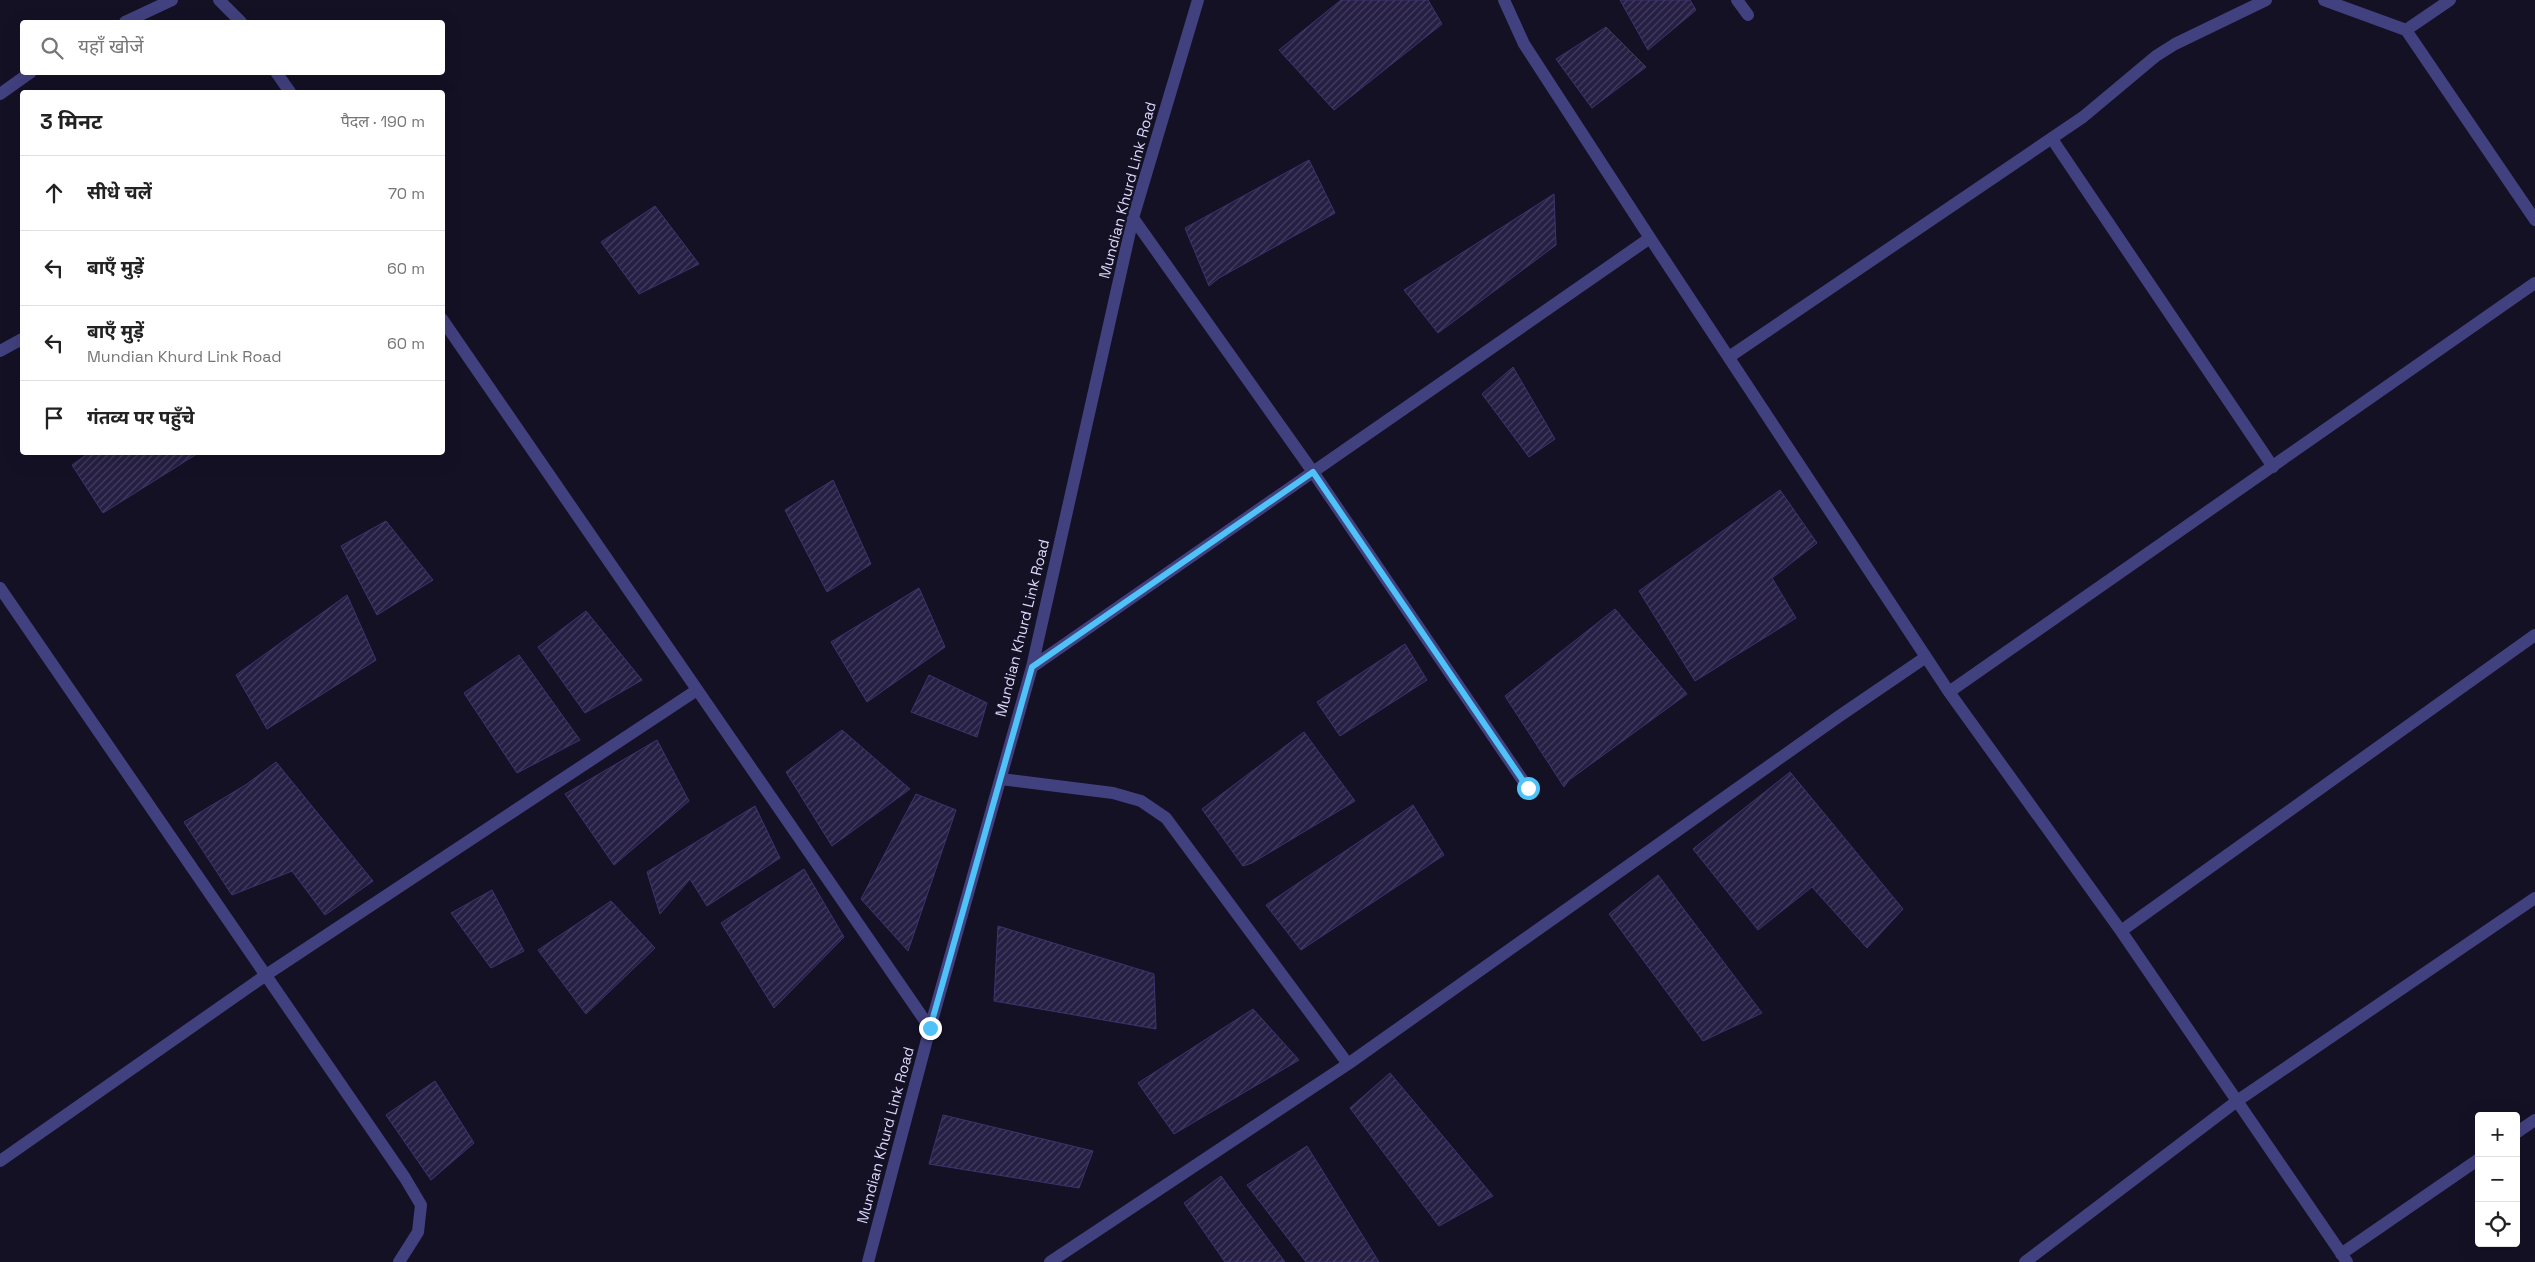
<!DOCTYPE html>
<html lang="hi">
<meta charset="utf-8">
<style>
:root{--surface:#fff;--page:#f6f6f6;--text:#222;--muted:#767676;--line:#e0e0e0}
body{margin:0;font-family:"Space Grotesk","Noto Sans Devanagari",sans-serif;background:var(--page);color:var(--text)}
.controls{position:absolute;right:15px;bottom:15px;display:grid;overflow:hidden;border-radius:5px;box-shadow:0 5px 20px #0002}
.controls button{width:45px;height:45px;display:grid;place-items:center;padding:0;border:0;border-bottom:1px solid var(--line);background:var(--surface);color:var(--text);font:25px sans-serif}
.stop{position:absolute;width:15px;height:15px;margin:-11px;border:4px solid #4fc3f7;border-radius:50%;background:#fff}
.stop.end{background:#4fc3f7;border-color:#fff;box-shadow:0 1px 5px #0008}
.list{margin:0;padding:0;list-style:none}
h2{display:flex;justify-content:space-between;align-items:center;height:65px;margin:0;padding:0 20px;font-size:21px}
h2 small{font-size:16px;font-weight:400;color:var(--muted)}
.list li{display:grid;grid-template-columns:32px 1fr auto;gap:15px;align-items:center;box-sizing:border-box;height:75px;padding:0 20px;border-top:1px solid var(--line)}
.list b{display:block;font-size:19px;white-space:nowrap}
.list p{margin:0;font-size:16px;white-space:nowrap;color:var(--muted)}
.list em{font-size:16px;font-style:normal;color:var(--muted)}
.icon{flex:none;width:28px;height:28px;fill:none;stroke:currentColor;stroke-width:2;stroke-linecap:round;stroke-linejoin:round}
.map{position:relative;flex:none;width:2535px;height:1262px;overflow:hidden}
.search{position:absolute;background:var(--surface);box-shadow:0 5px 20px #0002;left:20px;top:20px;width:425px;height:55px;display:flex;align-items:center;gap:12px;box-sizing:border-box;padding:0 18px;border-radius:5px;color:var(--muted);font-size:19px}
.panel{position:absolute;background:var(--surface);box-shadow:0 5px 20px #0002;left:20px;top:90px;width:425px;height:365px;border-radius:5px}
.map>svg:first-child{display:block}
</style>
<div class="map">
<svg width="2535" height="1262" viewBox="0 0 2535 1262">
<defs>
<pattern id="building-hatch" width="6" height="6" patternUnits="userSpaceOnUse" patternTransform="scale(1.25)"><rect width="6" height="6" fill="#261f44"/><path d="M-1 1l2-2M0 6l6-6M5 7l2-2" fill="none" stroke="#453f60"/></pattern>
</defs>
<rect width="100%" height="100%" fill="#141125"/>
<path fill="url(#building-hatch)" stroke="#3e336e" d="M 1341,0 L 1428,0 L 1442,24 L 1334,110 L 1279,50 Z
M 1620,0 L 1690,0 L 1696,10 L 1648,50 Z
M 1606,27 L 1646,67 L 1592,108 L 1556,59 Z
M 1309,160 L 1335,213 L 1219,278 L 1209,286 L 1185,228 Z
M 1554,194 L 1556,245 L 1438,333 L 1404,290 Z
M 655,206 L 699,264 L 639,294 L 601,242 Z
M 1513,367 L 1555,439 L 1529,457 L 1482,394 Z
M 90,452 L 200,452 L 103,513 L 72,465 Z
M 833,480 L 871,564 L 827,592 L 785,510 Z
M 1780,490 L 1817,543 L 1772,578 L 1796,618 L 1695,681 L 1639,591 Z
M 386,521 L 433,580 L 377,615 L 341,546 Z
M 919,588 L 945,647 L 867,702 L 831,642 Z
M 347,595 L 376,660 L 267,729 L 236,675 Z
M 1615,609 L 1687,694 L 1569,780 L 1564,787 L 1505,696 Z
M 586,611 L 642,680 L 585,713 L 538,647 Z
M 1405,644 L 1427,680 L 1340,736 L 1317,702 Z
M 519,655 L 580,740 L 517,773 L 464,693 Z
M 929,675 L 987,703 L 977,737 L 911,712 Z
M 842,730 L 910,789 L 832,846 L 786,772 Z
M 1304,732 L 1355,801 L 1252,863 L 1243,866 L 1202,809 Z
M 657,740 L 689,801 L 614,865 L 565,794 Z
M 276,762 L 373,881 L 325,915 L 292,871 L 232,895 L 184,822 L 247,784 Z
M 1790,772 L 1903,909 L 1867,948 L 1812,887 L 1758,930 L 1693,849 Z
M 916,794 L 956,810 L 908,951 L 861,899 Z
M 1413,805 L 1444,855 L 1301,950 L 1266,905 Z
M 755,806 L 780,858 L 707,906 L 690,879 L 660,914 L 647,872 Z
M 804,869 L 844,937 L 774,1008 L 721,923 Z
M 1658,875 L 1762,1013 L 1703,1041 L 1609,914 Z
M 492,890 L 524,951 L 491,968 L 451,913 Z
M 611,901 L 655,948 L 586,1014 L 538,950 Z
M 998,926 L 1154,974 L 1156,1029 L 994,1001 Z
M 1253,1009 L 1299,1060 L 1174,1134 L 1138,1083 Z
M 1390,1073 L 1493,1196 L 1439,1226 L 1350,1108 Z
M 435,1081 L 474,1143 L 431,1180 L 386,1115 Z
M 943,1115 L 1093,1151 L 1079,1188 L 929,1164 Z
M 1307,1146 L 1379,1262 L 1306,1262 L 1247,1185 Z
M 1221,1176 L 1285,1262 L 1225,1262 L 1184,1203 Z"/>
<g fill="none" stroke-linecap="round" stroke-linejoin="round">
<path stroke="#42417f" stroke-width="12" d="M 0,1161 L 266,975"/>
<path stroke="#42417f" stroke-width="12" d="M 219,0 L 241,22
M 1504,0 L 1524,44 L 1650,238
M 1737,0 L 1748,15
M 2324,0 L 2406,30
M 2450,0 L 2406,30 L 2535,220
M 125,22 L 172,0
M 276,72 L 290,92
M 0,94 L 31,72
M 2052,139 L 2273,467
M 1133,218 L 1313,472 L 1528,788
M 442,319 L 930,1028
M 0,351 L 22,339
M 1729,357 L 2083,117 L 2156,56 L 2175,44 L 2266,0
M 0,588 L 405,1178 L 421,1205 L 418,1232 L 399,1262
M 1032,667 L 1650,238 L 1949,692 L 2121,931 L 2347,1262
M 1949,692 L 2535,283
M 1001,779 L 1113,793 L 1141,801 L 1166,818 L 1348,1064
M 2121,931 L 2535,635
M 266,975 L 697,690
M 2516,1133 L 2535,1120
M 2341,1254 L 2479,1159
M 868,1262 L 930,1028 L 1032,667 L 1133,218 L 1198,0
M 1050,1262 L 1348,1064 L 1838,717 L 1926,657
M 2025,1262 L 2237,1101 L 2535,898"/>
</g>
<g fill="none" stroke-linecap="round" stroke-linejoin="round">
<path stroke="#4fc3f7" stroke-width="6" d="M 930,1028 L 1032,667 L 1313,472 L 1528,788"/>
</g>
<g text-anchor="middle" dominant-baseline="central" stroke-width="5" stroke-linejoin="round" paint-order="stroke">
<g font-size="15" fill="#dcd8fb" stroke="#141125">
<text transform="translate(1127 190) rotate(-75)">Mundian Khurd Link Road</text>
<text transform="translate(1022 628) rotate(-76)">Mundian Khurd Link Road</text>
<text transform="translate(885 1135) rotate(-75)">Mundian Khurd Link Road</text>
</g>
</g>
</svg>
<div class="controls">
<button>+</button>
<button>−</button>
<button><svg class="icon" aria-label="locate" viewBox="0 0 24 24"><circle cx="12" cy="12" r="6"/><path d="M12 2v4M12 18v4M2 12h4M18 12h4"/></svg></button>
</div>
<div class="stop" style="left:1528px;top:788px"></div>
<div class="stop end" style="left:930px;top:1028px"></div>
<div class="search"><svg class="icon" aria-label="search" viewBox="0 0 24 24"><circle cx="10" cy="10" r="6"/><path d="M15 15l6 6"/></svg>यहाँ खोजें</div>
<section class="panel">
<h2>3 मिनट<small>पैदल · 190 m</small></h2>
<ul class="list">
<li><svg class="icon" aria-label="ahead" viewBox="0 0 24 24"><path d="M12 20V5M6 11l6-6 6 6"/></svg><div><b>सीधे चलें</b></div><em>70 m</em></li>
<li><svg class="icon" aria-label="left" viewBox="0 0 24 24"><path d="M17 20v-9H6M10 6l-5 5 5 5"/></svg><div><b>बाएँ मुड़ें</b></div><em>60 m</em></li>
<li><svg class="icon" aria-label="left" viewBox="0 0 24 24"><path d="M17 20v-9H6M10 6l-5 5 5 5"/></svg><div><b>बाएँ मुड़ें</b><p>Mundian Khurd Link Road</p></div><em>60 m</em></li>
<li><svg class="icon" aria-label="arrive" viewBox="0 0 24 24"><path d="M6 21V4h12l-3 4 3 4H6"/></svg><div><b>गंतव्य पर पहुँचे</b></div></li>
</ul>
</section>
</div>
